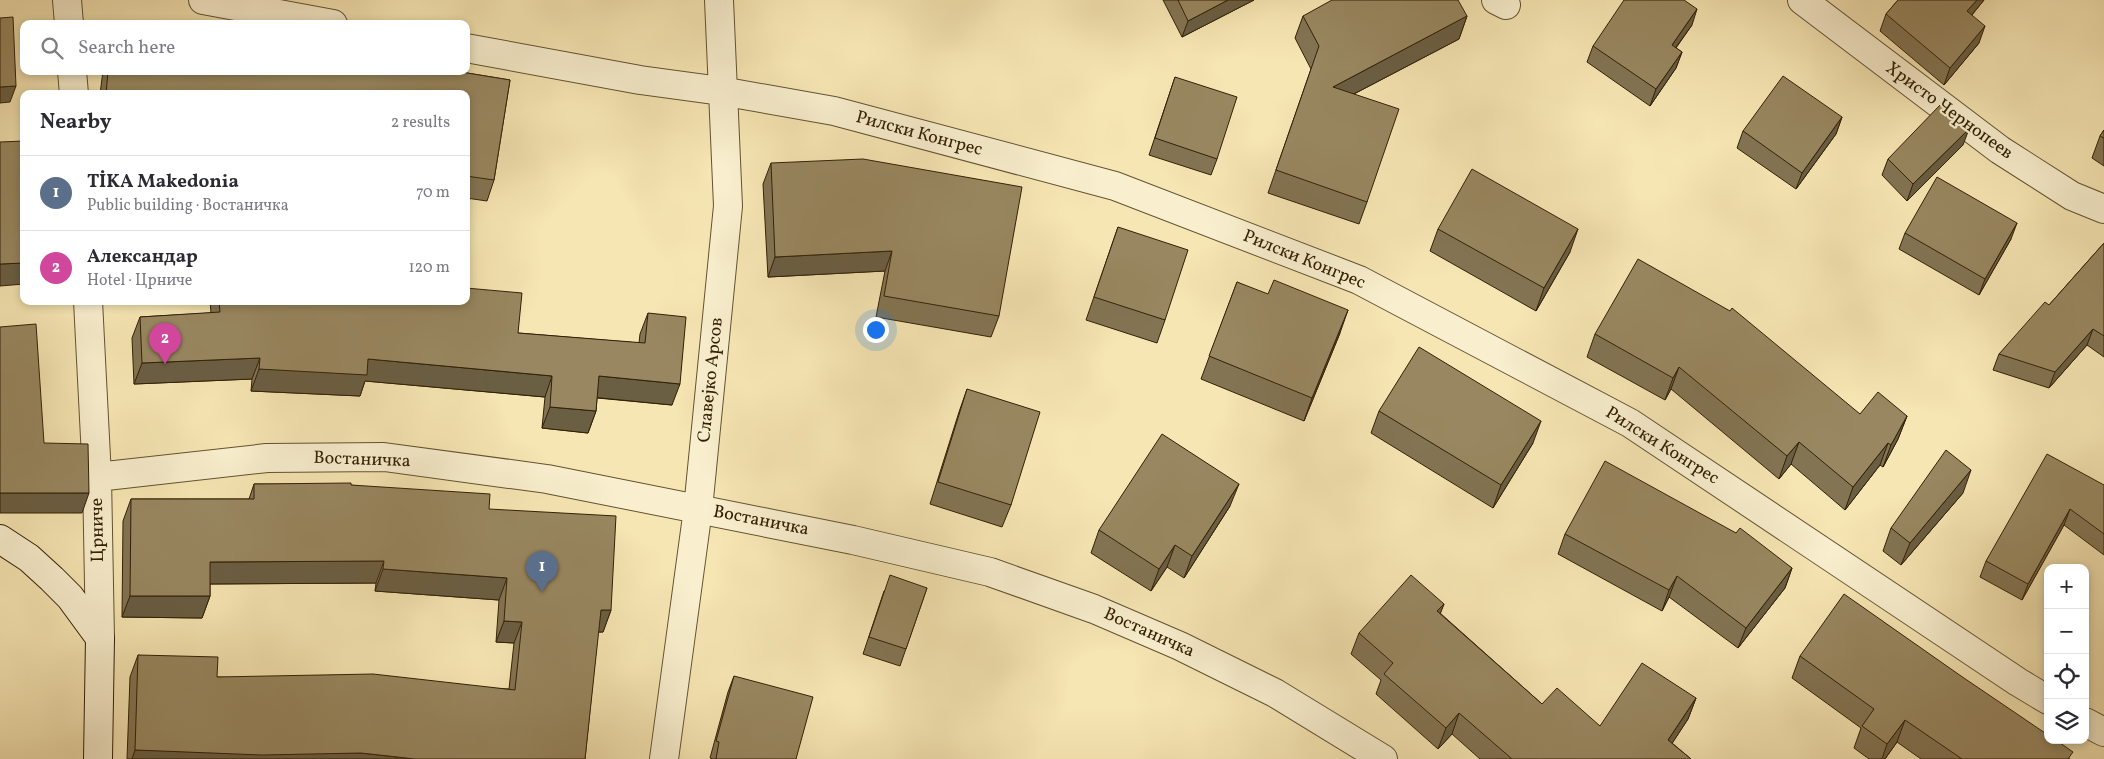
<!DOCTYPE html>
<meta charset="utf-8">
<style>
:root{--surface:#fff;--page:#f2f2f3;--text:#2b2b33;--muted:#7c7c81;--line:#e1e1e2;--accent:#8f2418}
body{margin:0;font-family:Vollkorn,serif;background:var(--page);color:var(--text)}
.controls{position:absolute;right:15px;bottom:15px;display:grid;overflow:hidden;border-radius:10px;box-shadow:0 2px 8px #0003}
.controls button{width:45px;height:45px;display:grid;place-items:center;padding:0;border:0;border-bottom:1px solid var(--line);background:var(--surface);color:var(--text);font:25px sans-serif}
.you{position:absolute;left:875px;top:329px;width:18px;height:18px;margin:-12px;border:4px solid #fff;border-radius:50%;background:#1a73e8;box-shadow:0 0 0 8px #1a73e833}
.badge{display:grid;place-items:center;width:32px;height:32px;border-radius:50%;background:var(--accent);color:#fff;font-size:16px;font-weight:700}
.pin{position:absolute;translate:-50% -41px;filter:drop-shadow(0 1px 2px #0008)}
.pin::after{content:'';position:absolute;top:26px;width:18px;height:15px;background:inherit;clip-path:polygon(0 0,100% 0,50% 100%)}
.list{margin:0;padding:0;list-style:none}
h2{display:flex;justify-content:space-between;align-items:center;height:65px;margin:0;padding:0 20px;font-size:21px}
h2 small{font-size:16px;font-weight:400;color:var(--muted)}
.list li{display:grid;grid-template-columns:32px 1fr auto;gap:15px;align-items:center;box-sizing:border-box;height:75px;padding:0 20px;border-top:1px solid var(--line)}
.list b{display:block;font-size:19px;white-space:nowrap}
.list p{margin:0;font-size:16px;white-space:nowrap;color:var(--muted)}
.list em{font-size:16px;font-style:normal;color:var(--muted)}
.icon{flex:none;width:28px;height:28px;fill:none;stroke:currentColor;stroke-width:2;stroke-linecap:round;stroke-linejoin:round}
.map{position:relative;flex:none;width:2104px;height:759px;overflow:hidden}
.search{position:absolute;background:var(--surface);box-shadow:0 2px 8px #0003;left:20px;top:20px;width:450px;height:55px;display:flex;align-items:center;gap:12px;box-sizing:border-box;padding:0 18px;border-radius:10px;color:var(--muted);font-size:19px}
.panel{position:absolute;background:var(--surface);box-shadow:0 2px 8px #0003;left:20px;top:90px;width:450px;height:215px;border-radius:10px}
.map>svg:first-child{display:block}
</style>
<div class="map">
<svg width="2104" height="759" viewBox="0 0 2104 759">
<rect width="100%" height="100%" fill="#f6e6b3"/>
<filter id="stains"><feTurbulence type="fractalNoise" baseFrequency=".004" numOctaves="4"/><feColorMatrix values="0 0 0 0 .2 0 0 0 0 .09 0 0 0 0 .02 0 0 0 .5 -.17"/></filter>
<radialGradient id="worn" r=".72"><stop offset=".6" stop-color="#630" stop-opacity="0"/><stop offset="1" stop-color="#630" stop-opacity=".3"/></radialGradient>
<g fill="none" stroke-linecap="round" stroke-linejoin="round">
<g stroke="#635231" stroke-width="30">
<path id="street" d="M 67,0 L 69,24
M 203,0 L 333,24
M 1496,0 L 1506,5
M 1802,0 L 2000,150 L 2072,196 L 2104,209
M 466,48 L 640,80 L 721,91 L 834,111 L 1115,186 L 1359,280 L 1630,423 L 2018,682 L 2048,700
M 72,71 L 74,94
M 88,301 L 97,477 L 100,638
M 97,477 L 267,458 L 384,457 L 547,479 L 853,540 L 990,572 L 1094,609 L 1180,646 L 1275,693 L 1383,759
M 2085,722 L 2104,732
M 664,759 L 698,509 L 728,206 L 719,0"/>
</g>
<g stroke="#322006" stroke-width="30">
<path id="secondary" d="M 0,539 L 29,558 L 52,579 L 70,597 L 100,638 L 98,759"/>
</g>
<use href="#street" stroke="#f9efce" stroke-width="28"/>
<use href="#secondary" stroke="#f9efce" stroke-width="28"/>
</g>
<path fill="#837453" stroke="#322006" d="M 1163,0 L 1254,0 L 1182,37 Z
M 1898,0 L 1984,0 L 1972,15 L 1979,43 L 1944,85 L 1880,31 L 1886,14 Z
M 1303,16 L 1467,16 L 1459,39 L 1354,94 L 1367,202 L 1359,224 L 1268,193 L 1311,69 L 1295,38 Z
M 1692,25 L 1676,48 L 1682,52 L 1676,68 L 1650,106 L 1587,62 L 1593,46 Z
M 103,71 L 455,71 L 510,80 L 494,180 L 487,201 L 466,198 L 466,94 L 100,94 Z
M 1175,77 L 1217,159 L 1211,175 L 1149,155 Z
M 1842,117 L 1836,134 L 1796,189 L 1737,148 L 1743,131 Z
M 2104,130 L 2104,166 L 2092,158 L 2100,136 Z
M 1963,145 L 1907,201 L 1882,175 L 1888,159 Z
M 771,163 L 999,316 L 991,337 L 876,317 L 885,271 L 768,277 L 763,184 Z
M 1118,227 L 1165,320 L 1157,343 L 1086,320 Z
M 1438,229 L 1570,252 L 1536,311 L 1430,251 Z
M 1905,233 L 2011,239 L 1979,295 L 1899,249 Z
M 2104,243 L 2104,357 L 2087,345 L 2049,388 L 1993,370 L 1999,354 L 2049,305 Z
M 1237,282 L 1340,333 L 1304,421 L 1201,379 Z
M 210,301 L 466,301 L 518,333 L 639,343 L 640,334 L 648,313 L 672,405 L 597,398 L 596,411 L 588,433 L 542,428 L 545,397 L 365,381 L 360,396 L 251,391 L 252,379 L 134,384 L 132,338 L 140,317 L 211,313 Z
M 1595,334 L 1860,414 L 1907,416 L 1898,439 L 1883,467 L 1880,465 L 1845,510 L 1791,464 L 1779,479 L 1671,389 L 1665,400 L 1587,357 Z
M 967,389 L 1011,505 L 1002,527 L 930,504 L 959,412 Z
M 1379,411 L 1533,443 L 1493,508 L 1371,433 Z
M 254,484 L 351,485 L 489,509 L 611,610 L 603,632 L 598,632 L 585,759 L 127,759 L 130,677 L 138,655 L 217,677 L 509,689 L 514,643 L 496,642 L 499,600 L 375,591 L 376,583 L 210,584 L 210,596 L 202,618 L 122,617 L 123,521 L 131,499 L 249,499 Z
M 2104,485 L 2104,555 L 2064,525 L 2022,600 L 1980,577 L 1986,561 Z
M 1963,493 L 1901,565 L 1883,551 L 1891,528 Z
M 1230,506 L 1184,578 L 1167,567 L 1151,591 L 1091,553 L 1099,530 Z
M 1736,533 L 1792,568 L 1785,588 L 1738,648 L 1669,597 L 1662,611 L 1558,554 L 1565,534 Z
M 927,588 L 900,666 L 863,654 L 884,591 Z
M 1444,604 L 1440,613 L 1542,704 L 1600,726 L 1696,698 L 1688,719 L 1672,743 L 1691,759 L 1480,759 L 1452,734 L 1438,749 L 1376,694 L 1381,680 L 1351,654 L 1359,633 Z
M 1800,656 L 2070,759 L 1921,759 L 1897,742 L 1885,759 L 1869,759 L 1854,748 L 1861,728 L 1792,678 Z
M 734,676 L 796,759 L 713,759 L 710,758 L 728,692 Z"/>
<path fill="#6a5e43" stroke="#322006" d="M 1228,0 L 1254,0 L 1182,37 L 1188,21 Z
M 1977,0 L 1984,0 L 1961,28 L 1967,11 Z
M 1697,9 L 1692,25 L 1666,61 L 1672,45 Z
M 1467,16 L 1459,39 L 1325,109 L 1333,87 Z
M 1985,26 L 1979,43 L 1944,85 L 1950,68 Z
M 1682,52 L 1676,68 L 1650,106 L 1656,89 Z
M 16,86 L 10,102 L 0,103 L 0,87 Z
M 1842,117 L 1836,134 L 1796,189 L 1802,173 Z
M 1969,129 L 1963,145 L 1907,201 L 1913,184 Z
M 2017,223 L 2011,239 L 1979,295 L 1985,279 Z
M 1578,229 L 1570,252 L 1536,311 L 1544,288 Z
M 892,251 L 885,271 L 768,277 L 775,257 Z
M 24,263 L 24,284 L 0,286 L 0,264 Z
M 1348,310 L 1340,333 L 1304,421 L 1312,398 Z
M 2093,329 L 2087,345 L 2049,388 L 2055,372 Z
M 260,358 L 252,379 L 134,384 L 142,363 Z
M 368,359 L 552,376 L 545,397 L 365,381 L 360,396 L 251,391 L 259,369 Z
M 1679,367 L 1671,389 L 1665,400 L 1673,378 Z
M 599,376 L 680,384 L 672,405 L 591,397 Z
M 550,407 L 596,411 L 588,433 L 542,428 Z
M 1907,416 L 1898,439 L 1883,467 L 1891,445 Z
M 1541,421 L 1533,443 L 1493,508 L 1501,485 Z
M 1799,442 L 1791,464 L 1779,479 L 1787,456 Z
M 1888,443 L 1880,465 L 1845,510 L 1853,487 Z
M 1971,470 L 1963,493 L 1901,565 L 1910,543 Z
M 1239,484 L 1230,506 L 1184,578 L 1192,556 Z
M 0,493 L 89,493 L 82,513 L 0,513 Z
M 2070,509 L 2064,525 L 2022,600 L 2028,584 Z
M 1175,545 L 1167,567 L 1151,591 L 1159,569 Z
M 384,561 L 376,583 L 203,584 L 210,562 Z
M 1792,568 L 1785,588 L 1738,648 L 1746,628 Z
M 383,569 L 507,578 L 499,600 L 375,591 Z
M 1677,576 L 1669,597 L 1662,611 L 1669,590 Z
M 130,596 L 210,596 L 202,618 L 122,617 Z
M 1444,604 L 1436,625 L 1437,611 Z
M 601,610 L 611,610 L 603,632 L 593,632 Z
M 504,621 L 522,622 L 514,643 L 496,642 Z
M 1696,698 L 1688,719 L 1662,759 L 1668,740 Z
M 1459,713 L 1452,734 L 1438,749 L 1446,728 Z
M 1905,720 L 1897,742 L 1885,759 L 1882,759 L 1887,744 Z
M 135,750 L 361,753 L 415,759 L 132,759 Z"/>
<path fill="#988760" stroke="#322006" d="M 1178,0 L 1228,0 L 1188,21 Z
M 1332,0 L 1458,0 L 1467,16 L 1333,87 L 1399,109 L 1367,202 L 1276,170 L 1319,46 L 1303,16 Z
M 1624,0 L 1684,0 L 1697,9 L 1672,45 L 1682,52 L 1656,89 L 1593,46 Z
M 1898,0 L 1977,0 L 1967,11 L 1985,26 L 1950,68 L 1886,14 Z
M 13,17 L 16,86 L 0,87 L 0,18 Z
M 108,71 L 341,71 L 345,72 L 345,71 L 455,71 L 510,80 L 494,180 L 466,176 L 466,94 L 106,94 Z
M 1783,76 L 1842,117 L 1802,173 L 1743,131 Z
M 1175,77 L 1237,97 L 1217,159 L 1155,138 Z
M 1941,104 L 1969,129 L 1913,184 L 1888,159 Z
M 2104,130 L 2104,138 L 2100,136 Z
M 24,141 L 24,263 L 0,264 L 0,142 Z
M 863,159 L 1022,187 L 999,316 L 884,296 L 892,251 L 775,257 L 771,163 Z
M 1472,169 L 1578,229 L 1544,288 L 1438,229 Z
M 1937,177 L 2017,223 L 1985,279 L 1905,233 Z
M 1118,227 L 1188,250 L 1165,320 L 1094,297 Z
M 2104,243 L 2104,336 L 2093,329 L 2055,372 L 1999,354 L 2045,302 L 2049,305 Z
M 1638,259 L 1730,311 L 1732,308 L 1860,414 L 1878,392 L 1907,416 L 1891,445 L 1888,443 L 1853,487 L 1799,442 L 1787,456 L 1679,367 L 1673,378 L 1595,334 Z
M 1274,280 L 1348,310 L 1312,398 L 1209,356 L 1237,282 L 1268,294 Z
M 466,288 L 522,293 L 518,333 L 645,343 L 648,313 L 686,317 L 680,384 L 599,376 L 596,411 L 550,407 L 552,376 L 368,359 L 367,375 L 259,369 L 260,358 L 142,363 L 140,317 L 220,312 L 219,301 L 466,301 Z
M 36,324 L 44,443 L 88,444 L 89,493 L 0,493 L 0,327 Z
M 1419,347 L 1541,421 L 1501,485 L 1379,411 Z
M 967,389 L 1040,412 L 1011,505 L 938,482 Z
M 1162,434 L 1239,484 L 1192,556 L 1175,545 L 1159,569 L 1099,530 Z
M 1946,450 L 1971,470 L 1910,543 L 1891,528 Z
M 2047,454 L 2104,485 L 2104,534 L 2070,509 L 2028,584 L 1986,561 Z
M 1605,461 L 1736,533 L 1740,528 L 1792,568 L 1746,628 L 1677,576 L 1669,590 L 1565,534 Z
M 351,483 L 351,485 L 490,494 L 489,509 L 616,516 L 611,610 L 601,610 L 585,759 L 415,759 L 361,753 L 261,755 L 135,750 L 138,655 L 218,657 L 217,677 L 373,674 L 515,690 L 522,622 L 504,621 L 507,578 L 383,569 L 384,561 L 210,562 L 210,596 L 130,596 L 131,499 L 254,499 L 254,484 Z
M 890,575 L 927,588 L 906,649 L 869,637 Z
M 1411,575 L 1444,604 L 1437,611 L 1542,704 L 1557,688 L 1600,726 L 1642,663 L 1696,698 L 1668,740 L 1691,759 L 1512,759 L 1459,713 L 1446,728 L 1384,674 L 1393,663 L 1359,633 Z
M 1844,594 L 1961,676 L 2048,735 L 2048,740 L 2056,740 L 2073,752 L 2068,759 L 1962,759 L 1905,720 L 1887,744 L 1862,726 L 1874,709 L 1800,656 Z
M 734,676 L 813,697 L 796,759 L 716,759 L 719,742 L 716,741 Z"/>
<g text-anchor="middle" dominant-baseline="central" stroke-width="4.5" stroke-linejoin="round" paint-order="stroke">
<g font-size="18" fill="#322006" stroke="#f9efce">
<text transform="translate(1949 111) rotate(36)">Христо Чернопеев</text>
<text transform="translate(919 134) rotate(15)">Рилски Конгрес</text>
<text transform="translate(1304 260) rotate(22)">Рилски Конгрес</text>
<text transform="translate(711 380) rotate(-84)">Славејко Арсов</text>
<text transform="translate(1662 446) rotate(32)">Рилски Конгрес</text>
<text transform="translate(362 460) rotate(2)">Востаничка</text>
<text transform="translate(761 521) rotate(11)">Востаничка</text>
<text transform="translate(98 530) rotate(-91)">Црниче</text>
<text transform="translate(1149 633) rotate(24)">Востаничка</text>
</g>
</g>
<rect width="100%" height="100%" filter="url(#stains)"/>
<rect width="100%" height="100%" fill="url(#worn)"/>
</svg>
<div class="controls">
<button>+</button>
<button>−</button>
<button><svg class="icon" aria-label="locate" viewBox="0 0 24 24"><circle cx="12" cy="12" r="6"/><path d="M12 2v4M12 18v4M2 12h4M18 12h4"/></svg></button>
<button><svg class="icon" aria-label="layers" viewBox="0 0 24 24"><path d="M12 4l9 5-9 5-9-5zM3 14l9 5 9-5"/></svg></button>
</div>
<div class="you"></div>
<div class="pin badge" style="left:542px;top:592px;background:#5c6f8a">1</div>
<div class="pin badge" style="left:165px;top:364px;background:#d1479c">2</div>
<div class="search"><svg class="icon" aria-label="search" viewBox="0 0 24 24"><circle cx="10" cy="10" r="6"/><path d="M15 15l6 6"/></svg>Search here</div>
<section class="panel">
<h2>Nearby<small>2 results</small></h2>
<ul class="list">
<li><span class="badge" style="background:#5c6f8a">1</span><div><b>TİKA Makedonia</b><p>Public building · Востаничка</p></div><em>70 m</em></li>
<li><span class="badge" style="background:#d1479c">2</span><div><b>Александар</b><p>Hotel · Црниче</p></div><em>120 m</em></li>
</ul>
</section>
</div>
